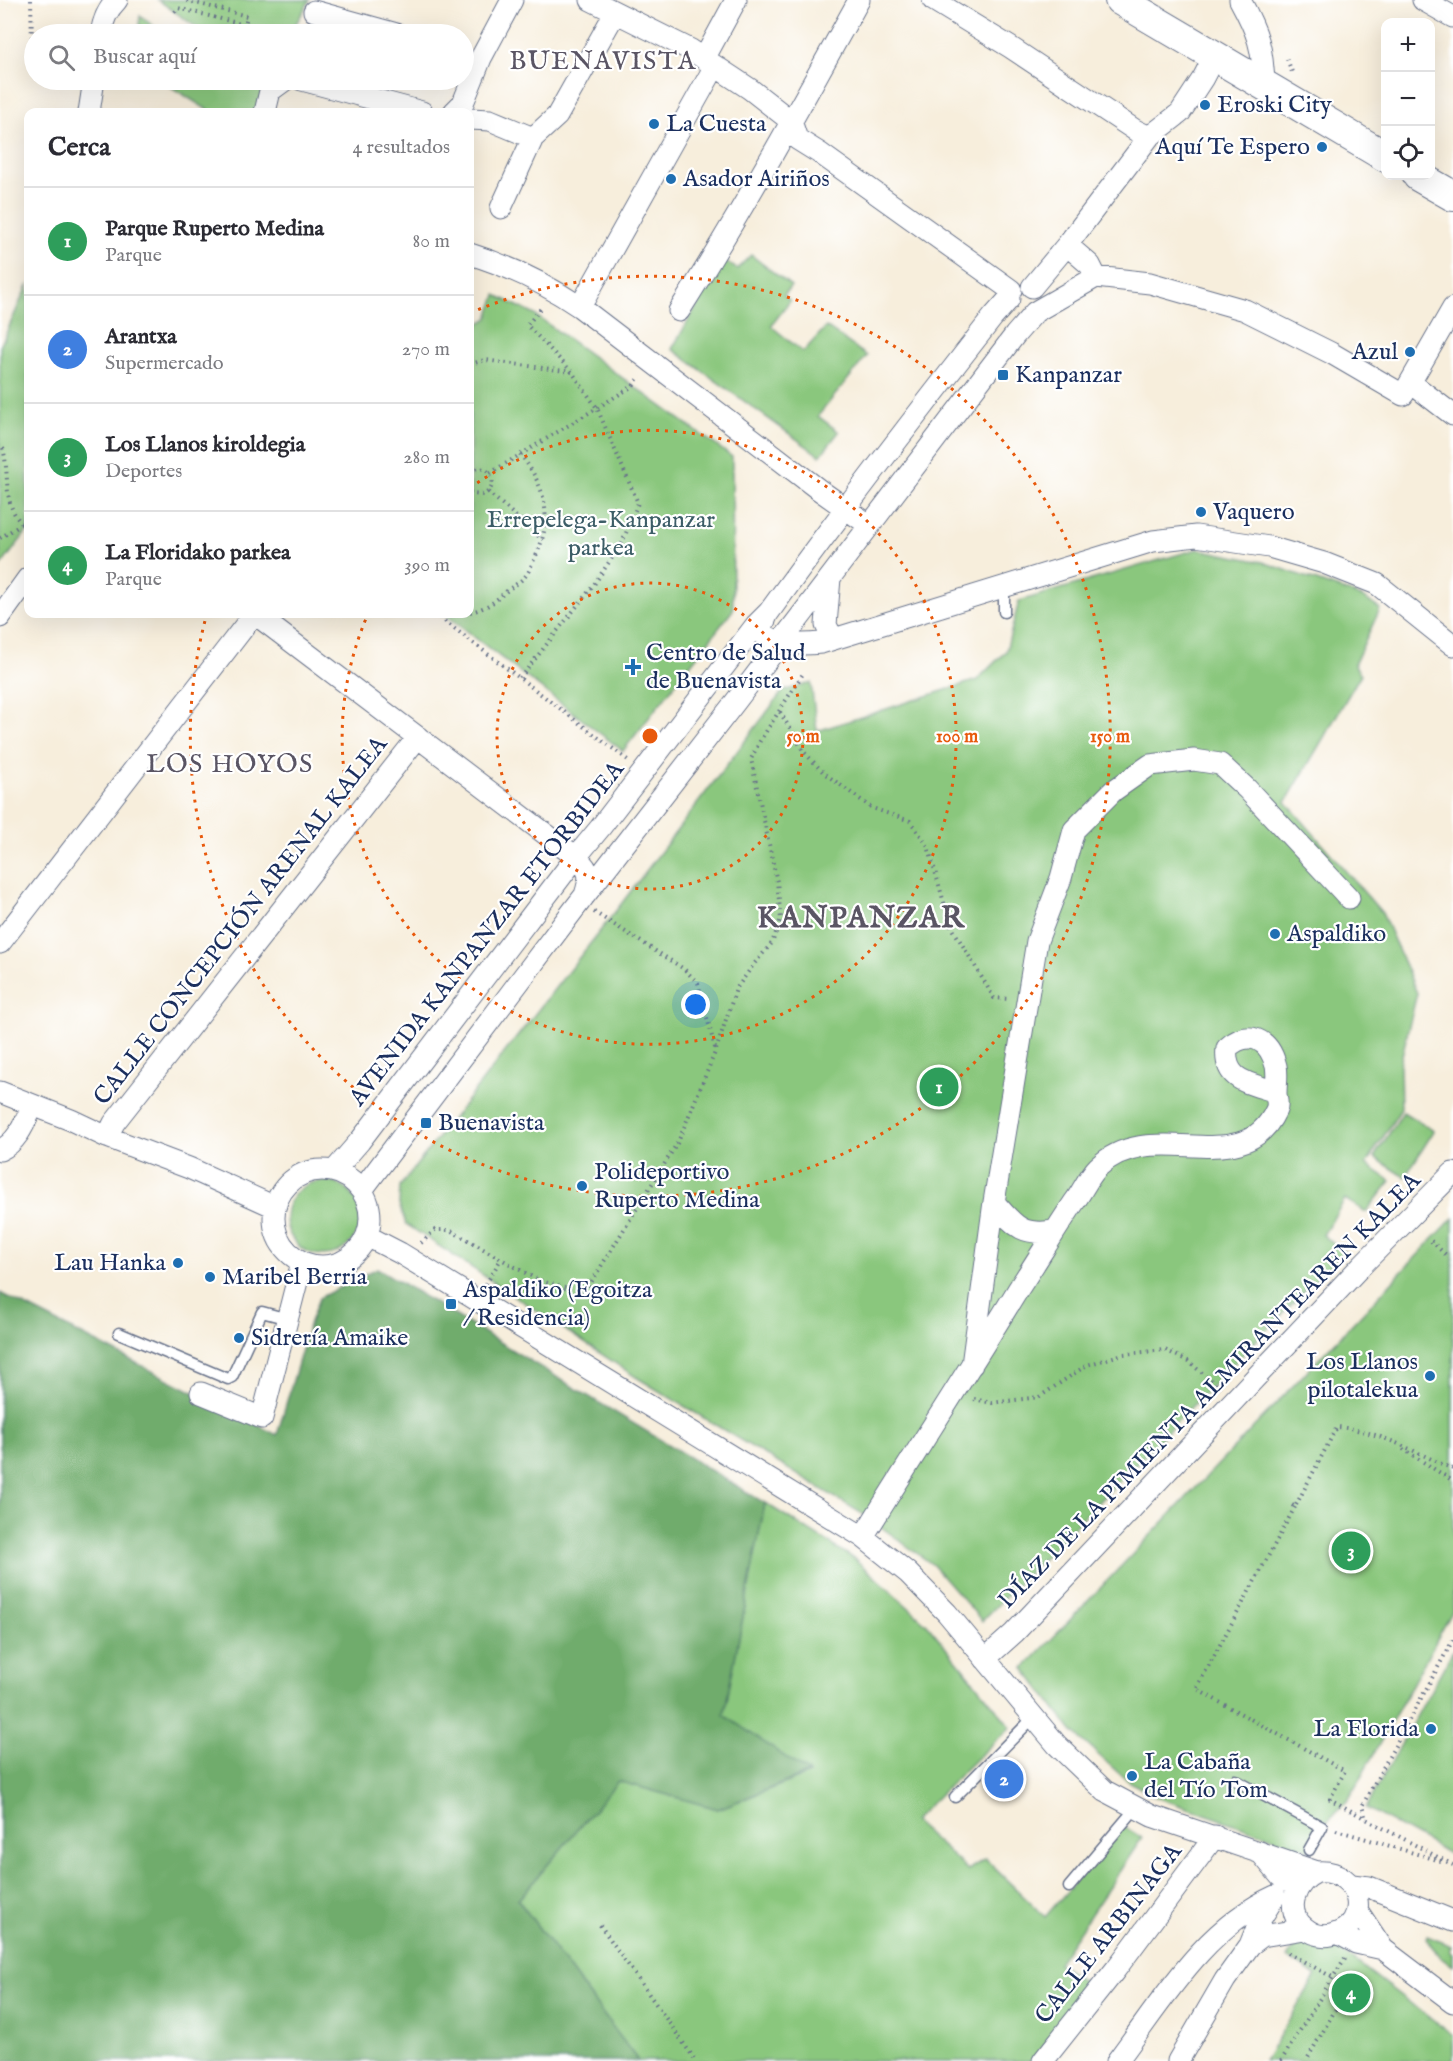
<!DOCTYPE html>
<html lang="es">
<meta charset="utf-8">
<style>
:root{--surface:#fff;--page:#f2f2f3;--text:#2b2b33;--muted:#7c7c81;--line:#e1e1e2;--accent:#1f6fb2}
body{margin:0;font-family:"IM FELL English",serif;background:var(--page);color:var(--text)}
.controls{position:absolute;right:18px;top:18px;display:grid;overflow:hidden;border-radius:12px;box-shadow:0 6px 24px #0002}
.controls button{width:54px;height:54px;display:grid;place-items:center;padding:0;border:0;border-bottom:2px solid var(--line);background:var(--surface);color:var(--text);font:30px sans-serif}
.you{position:absolute;left:696px;top:1005px;width:21px;height:21px;margin:-15px;border:4px solid #fff;border-radius:50%;background:#1a73e8;box-shadow:0 0 0 9px #1a73e833}
.badge{display:grid;place-items:center;width:39px;height:39px;border-radius:50%;background:var(--accent);color:#fff;font-size:20px;font-weight:700}
.pin{position:absolute;translate:-50% -50%;border:3px solid #fff;box-shadow:0 2px 6px #0006}
.list{margin:0;padding:0;list-style:none}
h2{display:flex;justify-content:space-between;align-items:center;height:78px;margin:0;padding:0 24px;font-size:26px}
h2 small{font-size:20px;font-weight:400;color:var(--muted)}
.list li{display:grid;grid-template-columns:39px 1fr auto;gap:18px;align-items:center;box-sizing:border-box;height:108px;padding:0 24px;border-top:2px solid var(--line)}
.list b{display:block;font-size:22px;white-space:nowrap}
.list p{margin:0;font-size:20px;white-space:nowrap;color:var(--muted)}
.list em{font-size:20px;font-style:normal;color:var(--muted)}
.icon{flex:none;width:33px;height:33px;fill:none;stroke:currentColor;stroke-width:2;stroke-linecap:round;stroke-linejoin:round}
.map{position:relative;flex:none;width:1453px;height:2061px;overflow:hidden}
.search{position:absolute;background:var(--surface);box-shadow:0 6px 24px #0002;left:24px;top:24px;width:450px;height:66px;display:flex;align-items:center;gap:15px;box-sizing:border-box;padding:0 21px;border-radius:33px;color:var(--muted);font-size:22px}
.panel{position:absolute;background:var(--surface);box-shadow:0 6px 24px #0002;left:24px;top:108px;width:450px;height:510px;border-radius:12px}
.map>svg:first-child{display:block}
</style>
<div class="map">
<svg width="1453" height="2061" viewBox="0 0 1453 2061">
<rect width="100%" height="100%" fill="#fff"/>
<filter id="ink" filterUnits="userSpaceOnUse"><feTurbulence type="fractalNoise" baseFrequency=".0167" numOctaves="2"/><feDisplacementMap in="SourceGraphic" scale="12" xChannelSelector="R" yChannelSelector="G"/><feConvolveMatrix kernelMatrix="1 2 1 2 8 2 1 2 1" color-interpolation-filters="sRGB"/></filter>
<filter id="wash" filterUnits="userSpaceOnUse"><feTurbulence type="fractalNoise" baseFrequency=".008" numOctaves="4" result="noise"/><feDisplacementMap in="SourceGraphic" scale="24" xChannelSelector="R" yChannelSelector="G"/><feGaussianBlur stdDeviation="1.35" result="paint"/><feColorMatrix in="noise" values="0 0 0 0 0 0 0 0 0 0 0 0 0 0 0 0 0 1.4 0 .05"/><feComposite in="paint" operator="in"/></filter>
<g filter="url(#wash)">
<rect width="100%" height="100%" fill="#f7eedc"/>
<path fill="#8ac77d" stroke="#527b6e" stroke-width="1.5" d="M 158,0 L 310,0 L 290,34 L 206,34 Z
M 140,16 L 159,30 L 157,34 L 138,34 Z
M 160,80 L 203,80 L 208,83 L 211,80 L 268,80 L 256,112 L 211,112 Z
M 751,255 L 791,286 L 784,295 L 790,301 L 771,326 L 803,352 L 826,327 L 867,356 L 818,416 L 839,432 L 820,456 L 672,349 L 723,260 L 737,269 Z
M 28,284 L 28,530 L 0,567 L 0,347 Z
M 496,295 L 535,315 L 732,457 L 733,610 L 623,751 L 444,614 L 470,614 L 470,329 L 488,318 Z
M 1197,549 L 1263,562 L 1362,597 L 1380,609 L 1354,665 L 1361,674 L 1286,802 L 1382,913 L 1417,993 L 1400,1064 L 1401,1109 L 1366,1164 L 1391,1181 L 1366,1212 L 1345,1199 L 1323,1235 L 1344,1251 L 982,1621 L 933,1565 L 866,1516 L 636,1377 L 406,1224 L 399,1204 L 400,1186 L 618,908 L 783,691 L 811,683 L 817,731 L 977,680 L 1006,651 L 1019,601 Z
M 1403,1112 L 1434,1131 L 1405,1177 L 1374,1157 Z
M286 1218a37 37 0 1 1 74 0a37 37 0 1 1-74 0Z
M 1453,1218 L 1453,1610 L 1349,1799 L 1322,1827 L 1309,1850 L 1153,1796 L 1124,1778 L 1072,1731 L 1024,1668 Z
M 765,1503 L 855,1559 L 927,1624 L 1011,1727 L 978,1757 L 913,1821 L 968,1870 L 985,1859 L 1045,1917 L 1123,1826 L 1142,1838 L 1058,1963 L 1090,1987 L 1032,2061 L 638,2061 L 518,1900 L 618,1781 L 718,1809 L 809,1774 L 724,1715 Z
M 1453,1650 L 1453,1856 L 1366,1808 Z
M 1427,1936 L 1452,1946 L 1450,1951 L 1453,1953 L 1453,1966 L 1440,1956 L 1426,1939 Z
M 1312,1943 L 1339,1951 L 1350,1957 L 1453,2036 L 1453,2061 L 1264,2061 L 1316,1976 L 1287,1957 L 1296,1944 Z"/>
<path fill="#6fac6c" stroke="#456e65" stroke-width="1.5" d="M 377,1268 L 765,1503 L 724,1715 L 809,1773 L 718,1809 L 618,1781 L 518,1900 L 638,2061 L 0,2061 L 0,1293 L 277,1435 L 310,1322 L 319,1298 Z"/>
</g>
<g filter="url(#ink)">
<g fill="none" stroke-linecap="round" stroke-linejoin="round">
<g stroke="#68728a" stroke-width="13">
<path id="lane" d="M 1004,587 L 1004,612
M 119,1333 L 228,1379 L 232,1377 L 262,1312 L 288,1319
M 1235,1780 L 1322,1827 L 1309,1850
M 955,1797 L 1034,1717
M 1069,1887 L 1135,1809"/>
</g>
<g stroke="#68728a" stroke-width="23">
<path id="street" d="M 591,0 L 691,50 L 750,89 L 791,121 L 797,139 L 821,154 L 1011,290
M 933,0 L 1010,47 L 1135,130 L 1149,137
M 1240,0 C 1258,33 1263,48 1264,86
M 1423,0 L 1453,17
M 314,11 L 397,34
M 101,34 C 103,20 107,10 117,0
M 704,59 L 736,0
M 302,80 L 422,112
M 89,112 L 94,80
M 265,112 L 270,91 L 285,80
M 454,112 L 463,103 L 481,58 L 512,0
M 470,119 L 490,120 L 533,138
M 501,208 L 533,138 L 557,116 L 615,13
M 1067,245 L 1090,265 L 1096,277
M 470,254 C 509,266 546,284 580,307 L 818,489 L 869,525
M 1032,287 L 1067,245 L 1149,137 L 1180,113 L 1203,78 L 1214,57
M 580,307 L 715,66
M 679,311 C 743,210 801,105 859,0
M 1419,389 L 1453,415
M 830,578 L 826,625 L 833,639
M 768,613 L 760,632 C 778,645 799,645 821,643 L 1153,541 L 1196,536 L 1269,547 L 1324,563 L 1377,584 L 1453,645
M 255,614 L 576,857 C 591,871 591,876 585,895
M 0,617 L 28,578
M 0,943 L 254,614
M 0,1092 L 71,1120 L 107,1137 L 189,1168 L 275,1207
M 107,1137 L 114,1123 L 418,737
M 0,1150 C 18,1142 25,1122 33,1105
M274 1218a48 48 0 1 1 96 0a48 48 0 1 1-96 0Z
M 334,1171 L 360,1141 L 576,857 L 600,828 L 756,625 L 769,612 C 841,512 917,414 993,317 L 1009,299
M 362,1190 L 575,908 L 736,701 L 1015,335 L 1035,312 L 1096,277 L 1150,283 L 1245,310 L 1331,353 L 1403,395 L 1453,308
M 994,1202 C 1015,1226 1021,1236 1055,1231
M 367,1236 L 400,1253 L 863,1537 L 908,1573 L 947,1613 L 1057,1745 L 1105,1791 L 1152,1816 L 1317,1872 C 1361,1868 1374,1925 1331,1935 C 1322,1937 1312,1934 1305,1928 C 1283,1911 1295,1882 1317,1872
M 972,1365 L 994,1202 L 1037,941 L 1061,878 L 1074,830 L 1113,791 L 1150,765 L 1194,760 L 1220,764 L 1247,789 L 1349,898
M 201,1393 L 262,1418 L 302,1262
M 863,1537 C 914,1454 968,1372 1019,1288 C 1038,1259 1056,1229 1075,1201 C 1083,1190 1089,1176 1098,1167 C 1152,1114 1243,1183 1276,1110 C 1279,1104 1276,1099 1276,1093 C 1276,1083 1278,1075 1276,1066 C 1269,1038 1248,1029 1227,1048 C 1223,1082 1251,1083 1276,1092
M 985,1659 L 1014,1633 L 1363,1264 L 1453,1173
M 1260,1852 L 1280,1876 L 1297,1887
M 1352,1885 L 1369,1887 L 1453,1921
M 1357,1910 L 1383,1949 L 1453,2002
M 1337,1933 L 1356,1943 L 1383,1949
M 1250,1945 L 1262,1936 L 1305,1929
M 1043,2061 L 1116,1969 L 1215,1836
M 1117,2061 C 1163,2000 1203,1929 1275,1896
M 1178,2061 L 1225,1980 L 1250,1945 L 1260,1920 L 1275,1896"/>
</g>
<g stroke="#68728a" stroke-width="32">
<path id="secondary" d="M 1120,0 L 1386,157
M 1418,176 L 1453,196"/>
</g>
<path stroke="#68728a" stroke-width="4" stroke-dasharray="1.5 4.5" stroke-linecap="butt" d="M 31,0 L 32,41 L 34,41
M 175,12 L 178,8 L 245,25 L 247,16 L 184,0
M 1287,59 L 1292,72
M 470,364 L 485,360 L 572,372
M 3,448 C 11,480 0,507 28,529
M 470,471 C 488,460 503,485 483,495 L 472,494 L 470,491
M 490,473 L 633,386 L 638,378
M 488,492 L 543,540
M 0,538 L 22,524 L 28,513
M 470,612 C 488,608 495,601 509,589 C 515,585 523,580 527,574 C 530,570 532,563 535,558 C 554,518 546,487 520,454
M 435,614 L 628,760
M 442,617 L 460,614
M 520,678 L 593,586 L 622,543 L 638,503 L 597,408 L 572,372 L 527,325 L 542,307
M 780,712 L 804,752 L 824,773 L 872,808 L 910,821 L 928,846 L 950,924 L 994,998 L 1009,999
M 594,912 L 684,969 L 698,983 L 715,1048
M 1431,1241 L 1446,1255
M 421,1243 L 435,1230 L 450,1230 L 538,1280 L 584,1294 L 678,1142 L 716,1050 L 736,989 L 754,964 L 772,943 L 781,919 L 777,882 L 751,759 L 760,741 L 804,672
M 486,1284 L 501,1259
M 974,1399 L 992,1403 L 1039,1397 L 1087,1365 L 1123,1354 L 1165,1350 L 1188,1361 L 1220,1388
M 1403,1449 L 1453,1481
M 1292,1505 L 1295,1507 L 1337,1427 C 1377,1430 1417,1453 1453,1469
M 1295,1507 L 1196,1689 L 1345,1771 L 1330,1799 L 1366,1819
M 1453,1640 L 1362,1806 L 1366,1819 L 1453,1865
M 1336,1830 L 1444,1862
M 600,1925 L 696,2061
M 1288,1953 L 1349,1986 L 1306,2061
M 1281,2061 L 1345,1958"/>
<use href="#lane" stroke="#fff" stroke-width="10"/>
<use href="#street" stroke="#fff" stroke-width="21"/>
<use href="#secondary" stroke="#fff" stroke-width="30"/>
</g>
</g>
<g fill="none" stroke="#e8590c" stroke-width="3" stroke-dasharray="3 6">
<circle cx="650" cy="736" r="153"/>
<path d="M470 488A307 307 0 1 1 368 614"/>
<path d="M470 313A460 460 0 1 1 206 617"/>
</g>
<g fill="#1f6fb2" stroke="#fff" stroke-width="2">
<circle cx="1205" cy="105" r="6"/>
<circle cx="654" cy="124" r="6"/>
<circle cx="1322" cy="147" r="6"/>
<circle cx="671" cy="179" r="6"/>
<circle cx="1410" cy="352" r="6"/>
<rect x="997" y="369" width="12" height="12" rx="3"/>
<circle cx="1201" cy="512" r="6"/>
<path d="M630 658h6v6h6v6h-6v6h-6v-6h-6v-6h6z"/>
<circle cx="1275" cy="934" r="6"/>
<rect x="420" y="1117" width="12" height="12" rx="3"/>
<circle cx="582" cy="1186" r="6"/>
<circle cx="178" cy="1263" r="6"/>
<circle cx="210" cy="1277" r="6"/>
<rect x="445" y="1298" width="12" height="12" rx="3"/>
<circle cx="239" cy="1338" r="6"/>
<circle cx="1430" cy="1376" r="6"/>
<circle cx="1431" cy="1729" r="6"/>
<circle cx="1132" cy="1776" r="6"/>
</g>
<g text-anchor="middle" dominant-baseline="central" stroke-width="4.5" stroke-linejoin="round" paint-order="stroke">
<g font-size="24" fill="#1b2f5e" stroke="#fff" text-anchor="start">
<text x="1217" y="105">Eroski City</text>
<text x="666" y="124">La Cuesta</text>
<text x="1310" y="147" text-anchor="end">Aquí Te Espero</text>
<text x="683" y="179">Asador Airiños</text>
<text x="1398" y="352" text-anchor="end">Azul</text>
<text x="1015" y="375">Kanpanzar</text>
<text x="1213" y="512">Vaquero</text>
<text x="646" y="653">Centro de Salud<tspan x="646" dy="28">de Buenavista</tspan></text>
<text x="1287" y="934">Aspaldiko</text>
<text x="438" y="1123">Buenavista</text>
<text x="594" y="1172">Polideportivo<tspan x="594" dy="28">Ruperto Medina</tspan></text>
<text x="166" y="1263" text-anchor="end">Lau Hanka</text>
<text x="222" y="1277">Maribel Berria</text>
<text x="463" y="1290">Aspaldiko (Egoitza<tspan x="463" dy="28">/ Residencia)</tspan></text>
<text x="251" y="1338">Sidrería Amaike</text>
<text x="1418" y="1362" text-anchor="end">Los Llanos<tspan x="1418" dy="28">pilotalekua</tspan></text>
<text x="1419" y="1729" text-anchor="end">La Florida</text>
<text x="1144" y="1762">La Cabaña<tspan x="1144" dy="28">del Tío Tom</tspan></text>
</g>
<g font-size="24" fill="#3c5d67" stroke="#fff">
<text x="601" y="520">Errepelega-Kanpanzar<tspan x="601" dy="28">parkea</tspan></text>
</g>
<g font-size="24" fill="#1b2f5e" stroke="#fff">
<text transform="translate(241 921) rotate(-52)">CALLE CONCEPCIÓN ARENAL KALEA</text>
<text transform="translate(487 934) rotate(-52)">AVENIDA KANPANZAR ETORBIDEA</text>
<text transform="translate(1210 1391) rotate(-46)">DÍAZ DE LA PIMIENTA ALMIRANTEAREN KALEA</text>
<text transform="translate(1109 1934) rotate(-52)">CALLE ARBINAGA</text>
</g>
<g font-size="26" letter-spacing="1.5" fill="#5a5564" stroke="#fff">
<text x="603" y="61">BUENAVISTA</text>
<text x="230" y="764">LOS HOYOS</text>
</g>
<g font-size="30" font-weight="bold" letter-spacing="1.5" fill="#5a5564" stroke="#fff">
<text x="861" y="919">KANPANZAR</text>
</g>
</g>
<circle cx="650" cy="736" r="9" fill="#e8590c" stroke="#fff" stroke-width="3"/>
<g font-size="18" text-anchor="middle" font-weight="bold" fill="#e8590c" stroke="#fff" stroke-width="4.5" stroke-linejoin="round" paint-order="stroke">
<text x="803" y="742">50 m</text>
<text x="957" y="742">100 m</text>
<text x="1110" y="742">150 m</text>
</g>
</svg>
<div class="controls">
<button>+</button>
<button>−</button>
<button><svg class="icon" aria-label="locate" viewBox="0 0 24 24"><circle cx="12" cy="12" r="6"/><path d="M12 2v4M12 18v4M2 12h4M18 12h4"/></svg></button>
</div>
<div class="you"></div>
<div class="pin badge" style="left:939px;top:1087px;background:#2e9e5b">1</div>
<div class="pin badge" style="left:1004px;top:1779px;background:#3f7fe0">2</div>
<div class="pin badge" style="left:1351px;top:1551px;background:#2e9e5b">3</div>
<div class="pin badge" style="left:1351px;top:1993px;background:#2e9e5b">4</div>
<div class="search"><svg class="icon" aria-label="search" viewBox="0 0 24 24"><circle cx="10" cy="10" r="6"/><path d="M15 15l6 6"/></svg>Buscar aquí</div>
<section class="panel">
<h2>Cerca<small>4 resultados</small></h2>
<ul class="list">
<li><span class="badge" style="background:#2e9e5b">1</span><div><b>Parque Ruperto Medina</b><p>Parque</p></div><em>80 m</em></li>
<li><span class="badge" style="background:#3f7fe0">2</span><div><b>Arantxa</b><p>Supermercado</p></div><em>270 m</em></li>
<li><span class="badge" style="background:#2e9e5b">3</span><div><b>Los Llanos kiroldegia</b><p>Deportes</p></div><em>280 m</em></li>
<li><span class="badge" style="background:#2e9e5b">4</span><div><b>La Floridako parkea</b><p>Parque</p></div><em>390 m</em></li>
</ul>
</section>
</div>
